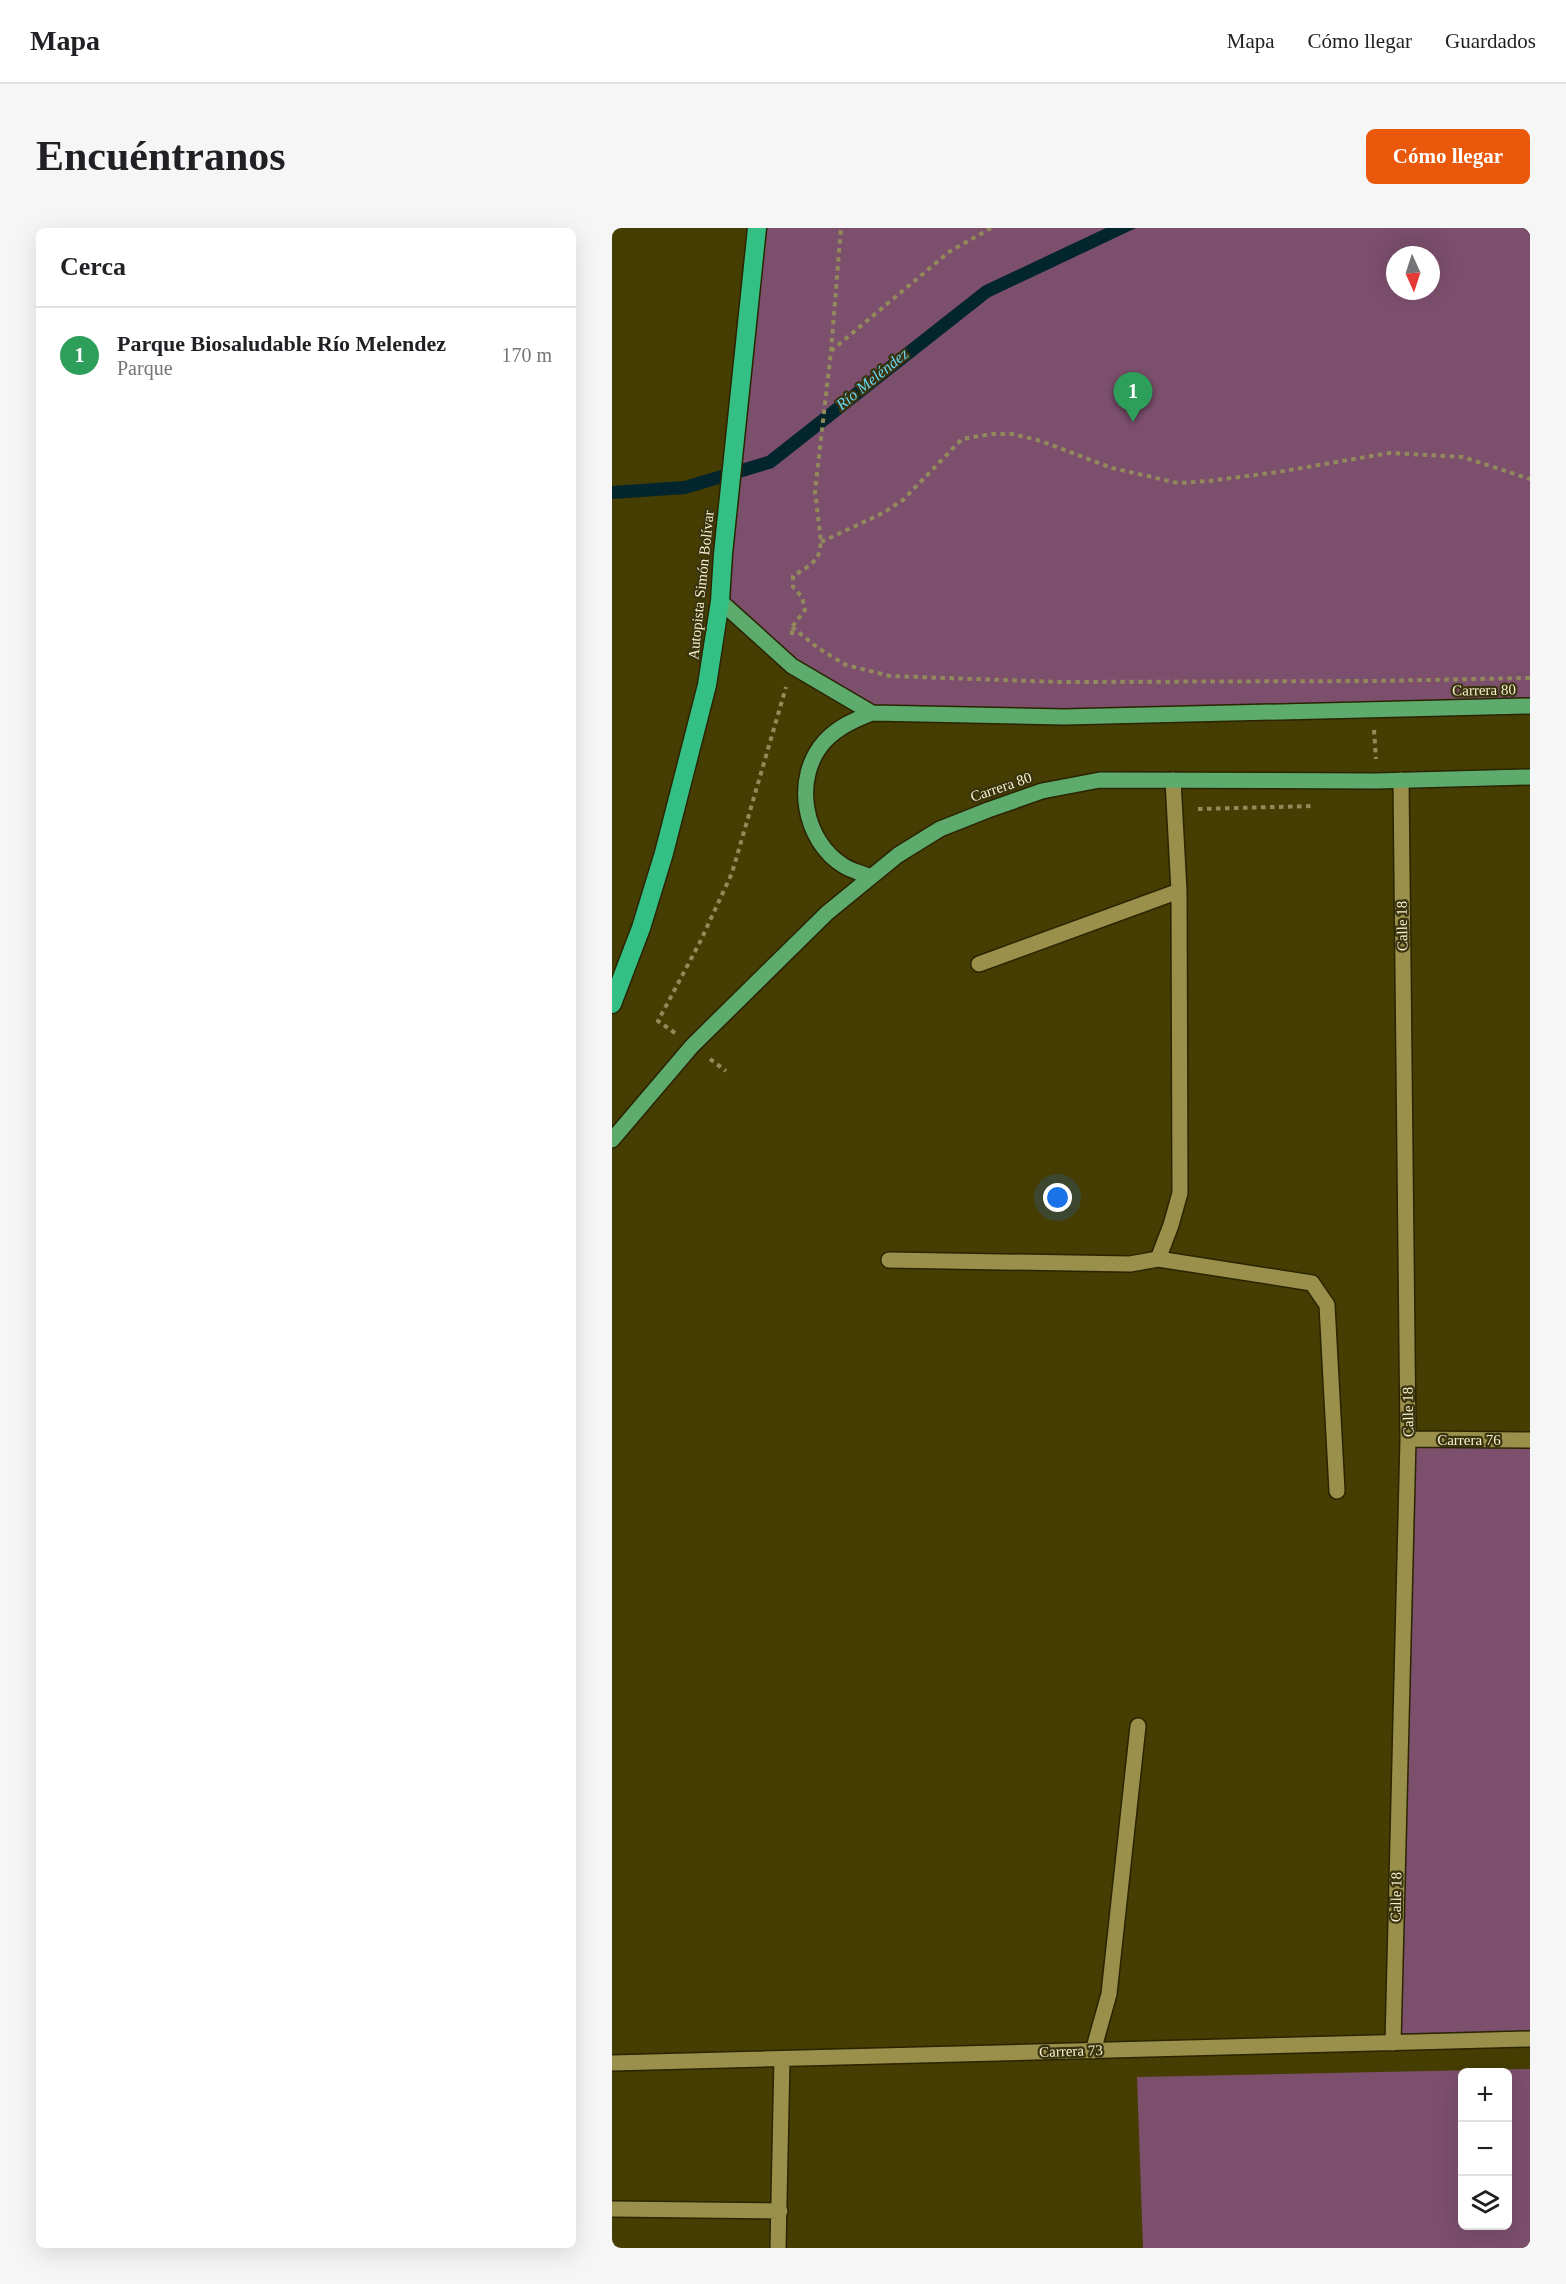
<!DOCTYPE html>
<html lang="es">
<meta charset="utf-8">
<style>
:root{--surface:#fff;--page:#f6f6f6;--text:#202124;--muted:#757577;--line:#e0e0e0;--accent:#ea580c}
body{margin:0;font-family:"Times New Roman",serif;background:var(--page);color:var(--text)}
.controls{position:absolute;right:18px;bottom:18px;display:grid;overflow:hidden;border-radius:9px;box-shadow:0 6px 24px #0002}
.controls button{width:54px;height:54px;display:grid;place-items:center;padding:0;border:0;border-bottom:2px solid var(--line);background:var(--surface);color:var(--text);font:30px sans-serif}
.compass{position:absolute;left:774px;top:18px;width:54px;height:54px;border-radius:50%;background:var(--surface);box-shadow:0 6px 24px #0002;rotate:177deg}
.you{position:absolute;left:446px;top:970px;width:21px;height:21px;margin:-15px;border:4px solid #fff;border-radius:50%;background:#1a73e8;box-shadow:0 0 0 9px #1a73e833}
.badge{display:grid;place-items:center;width:39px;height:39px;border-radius:50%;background:var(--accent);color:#fff;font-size:20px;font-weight:700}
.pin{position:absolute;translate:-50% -50px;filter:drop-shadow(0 2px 3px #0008)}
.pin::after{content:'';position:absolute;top:32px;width:21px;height:18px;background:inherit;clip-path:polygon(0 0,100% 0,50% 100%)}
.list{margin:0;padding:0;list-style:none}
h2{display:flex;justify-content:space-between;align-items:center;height:78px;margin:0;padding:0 24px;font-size:26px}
h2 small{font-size:20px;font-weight:400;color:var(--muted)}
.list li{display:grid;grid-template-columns:39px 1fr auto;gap:18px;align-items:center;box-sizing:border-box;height:96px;padding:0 24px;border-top:2px solid var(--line)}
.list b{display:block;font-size:22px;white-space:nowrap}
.list p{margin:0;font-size:20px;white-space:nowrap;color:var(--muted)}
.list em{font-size:20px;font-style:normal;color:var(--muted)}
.icon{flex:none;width:33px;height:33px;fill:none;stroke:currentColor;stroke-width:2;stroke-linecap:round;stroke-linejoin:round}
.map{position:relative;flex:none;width:918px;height:2020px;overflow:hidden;border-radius:9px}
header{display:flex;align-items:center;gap:36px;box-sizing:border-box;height:84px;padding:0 30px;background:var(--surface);border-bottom:2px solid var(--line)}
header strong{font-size:28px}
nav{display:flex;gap:33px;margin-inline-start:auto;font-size:21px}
.intro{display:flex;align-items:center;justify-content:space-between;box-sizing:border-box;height:144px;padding:0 36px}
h1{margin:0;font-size:42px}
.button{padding:15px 27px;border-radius:9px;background:var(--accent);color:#fff;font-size:21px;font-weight:700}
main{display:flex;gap:36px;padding:0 36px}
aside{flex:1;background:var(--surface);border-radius:9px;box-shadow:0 6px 24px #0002}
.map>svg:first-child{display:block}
</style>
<header>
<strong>Mapa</strong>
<nav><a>Mapa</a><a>Cómo llegar</a><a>Guardados</a></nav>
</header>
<div class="intro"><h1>Encuéntranos</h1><a class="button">Cómo llegar</a></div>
<main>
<aside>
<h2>Cerca<small></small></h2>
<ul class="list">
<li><span class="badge" style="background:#2e9e5b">1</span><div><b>Parque Biosaludable Río Melendez</b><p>Parque</p></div><em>170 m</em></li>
</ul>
</aside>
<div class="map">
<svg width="918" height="2020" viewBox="0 0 918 2020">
<rect width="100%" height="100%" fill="#463d03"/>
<path fill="#7c4f6d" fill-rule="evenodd" d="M 145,0 L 918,0 L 918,478 L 260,485 L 180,438 L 108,373 ZM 783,27 L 819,27 L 819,63 L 783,63 Z
M 796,1211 L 918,1212 L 918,1811 L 781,1815 Z
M 918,1841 L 918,2020 L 531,2020 L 525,1849 ZM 896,1844 L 896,1998 L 850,1998 L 850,1844 Z"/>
<path fill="#02252e" d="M 494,0 L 524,0 L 378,69 L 161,240 L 74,266 L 0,271 L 0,258 L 72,253 L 155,228 L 371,58 Z"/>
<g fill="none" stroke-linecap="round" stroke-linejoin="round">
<g stroke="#2a2400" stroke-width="18">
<path id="minor" d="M 367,736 L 567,663 L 561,552
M 546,1031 L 700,1055 L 715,1077 L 725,1263
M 277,1032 L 518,1036 L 546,1031 L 559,997 L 568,965 L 567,663
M 796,1211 L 918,1212
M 781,1815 L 796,1211 L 789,552
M 481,1823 L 497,1766 L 526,1498
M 0,1835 L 918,1811
M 0,1981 L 168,1983
M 166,2020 L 170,1831"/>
</g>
<g stroke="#2a2400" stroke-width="18">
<path id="major" d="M 108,373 L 180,438 L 260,485 L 452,489 L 918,478
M 258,649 C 250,645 240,643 232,638 C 191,613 180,549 213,513 C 226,499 242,492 260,485
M 0,912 L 80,818 L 215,685 L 286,627 L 328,601 L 376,582 L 430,563 L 488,552 L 764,553 L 918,549"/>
</g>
<g stroke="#2a2400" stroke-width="21">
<path id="highway" d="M 0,776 L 29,700 L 52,625 L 95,457 L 108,373 L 111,326 L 145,0"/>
</g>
<path stroke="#928a5b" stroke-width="4" stroke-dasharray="4.5 4.5" stroke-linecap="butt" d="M 219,123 L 337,24 L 379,0
M 209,314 L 271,285 L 291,272 L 350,211 L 380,206 L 400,206 L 429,213 L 500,240 L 566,255 L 597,253 L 666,244 L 778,225 L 851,229 L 918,251
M 180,399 L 206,420 L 234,437 L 278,448 L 447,454 L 761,453 L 918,450
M 180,407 L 180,399 L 193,382 L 190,369 L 181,359 L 181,348 L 197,338 L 206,329 L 209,314 L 203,263 L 219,123 L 229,0
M 762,502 L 764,531
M 586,581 L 701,578
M 63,805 L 46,793 L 88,714 L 120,645 L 174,459
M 98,831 L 114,843"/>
<use href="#minor" stroke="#9a8f4b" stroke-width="15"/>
<use href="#major" stroke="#5dac6d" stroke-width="15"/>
<use href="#highway" stroke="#34bf84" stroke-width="18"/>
</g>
<g text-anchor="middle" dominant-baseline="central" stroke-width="4.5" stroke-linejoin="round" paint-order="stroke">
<g font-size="15" fill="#f6f1cf" stroke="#39330e">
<text transform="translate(89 357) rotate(-84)">Autopista Simón Bolívar</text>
<text transform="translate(872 462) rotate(-1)">Carrera 80</text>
<text transform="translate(389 559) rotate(-19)">Carrera 80</text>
<text transform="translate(790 698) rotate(-91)">Calle 18</text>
<text transform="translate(796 1184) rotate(-91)">Calle 18</text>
<text x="857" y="1212">Carrera 76</text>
<text transform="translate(784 1669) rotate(-89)">Calle 18</text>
<text transform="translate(459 1823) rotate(-2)">Carrera 73</text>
</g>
<g font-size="16" font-style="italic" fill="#69d6f6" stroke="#39330e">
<text transform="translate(260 151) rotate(-39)">Río Meléndez</text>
</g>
</g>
</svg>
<div class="controls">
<button>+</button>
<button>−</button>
<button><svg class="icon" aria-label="layers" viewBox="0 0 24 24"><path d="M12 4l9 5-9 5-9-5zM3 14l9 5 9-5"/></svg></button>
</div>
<svg class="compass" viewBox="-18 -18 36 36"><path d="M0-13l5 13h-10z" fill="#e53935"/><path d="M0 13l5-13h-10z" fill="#757577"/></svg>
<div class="you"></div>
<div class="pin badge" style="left:521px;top:194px;background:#2e9e5b">1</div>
</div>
</main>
